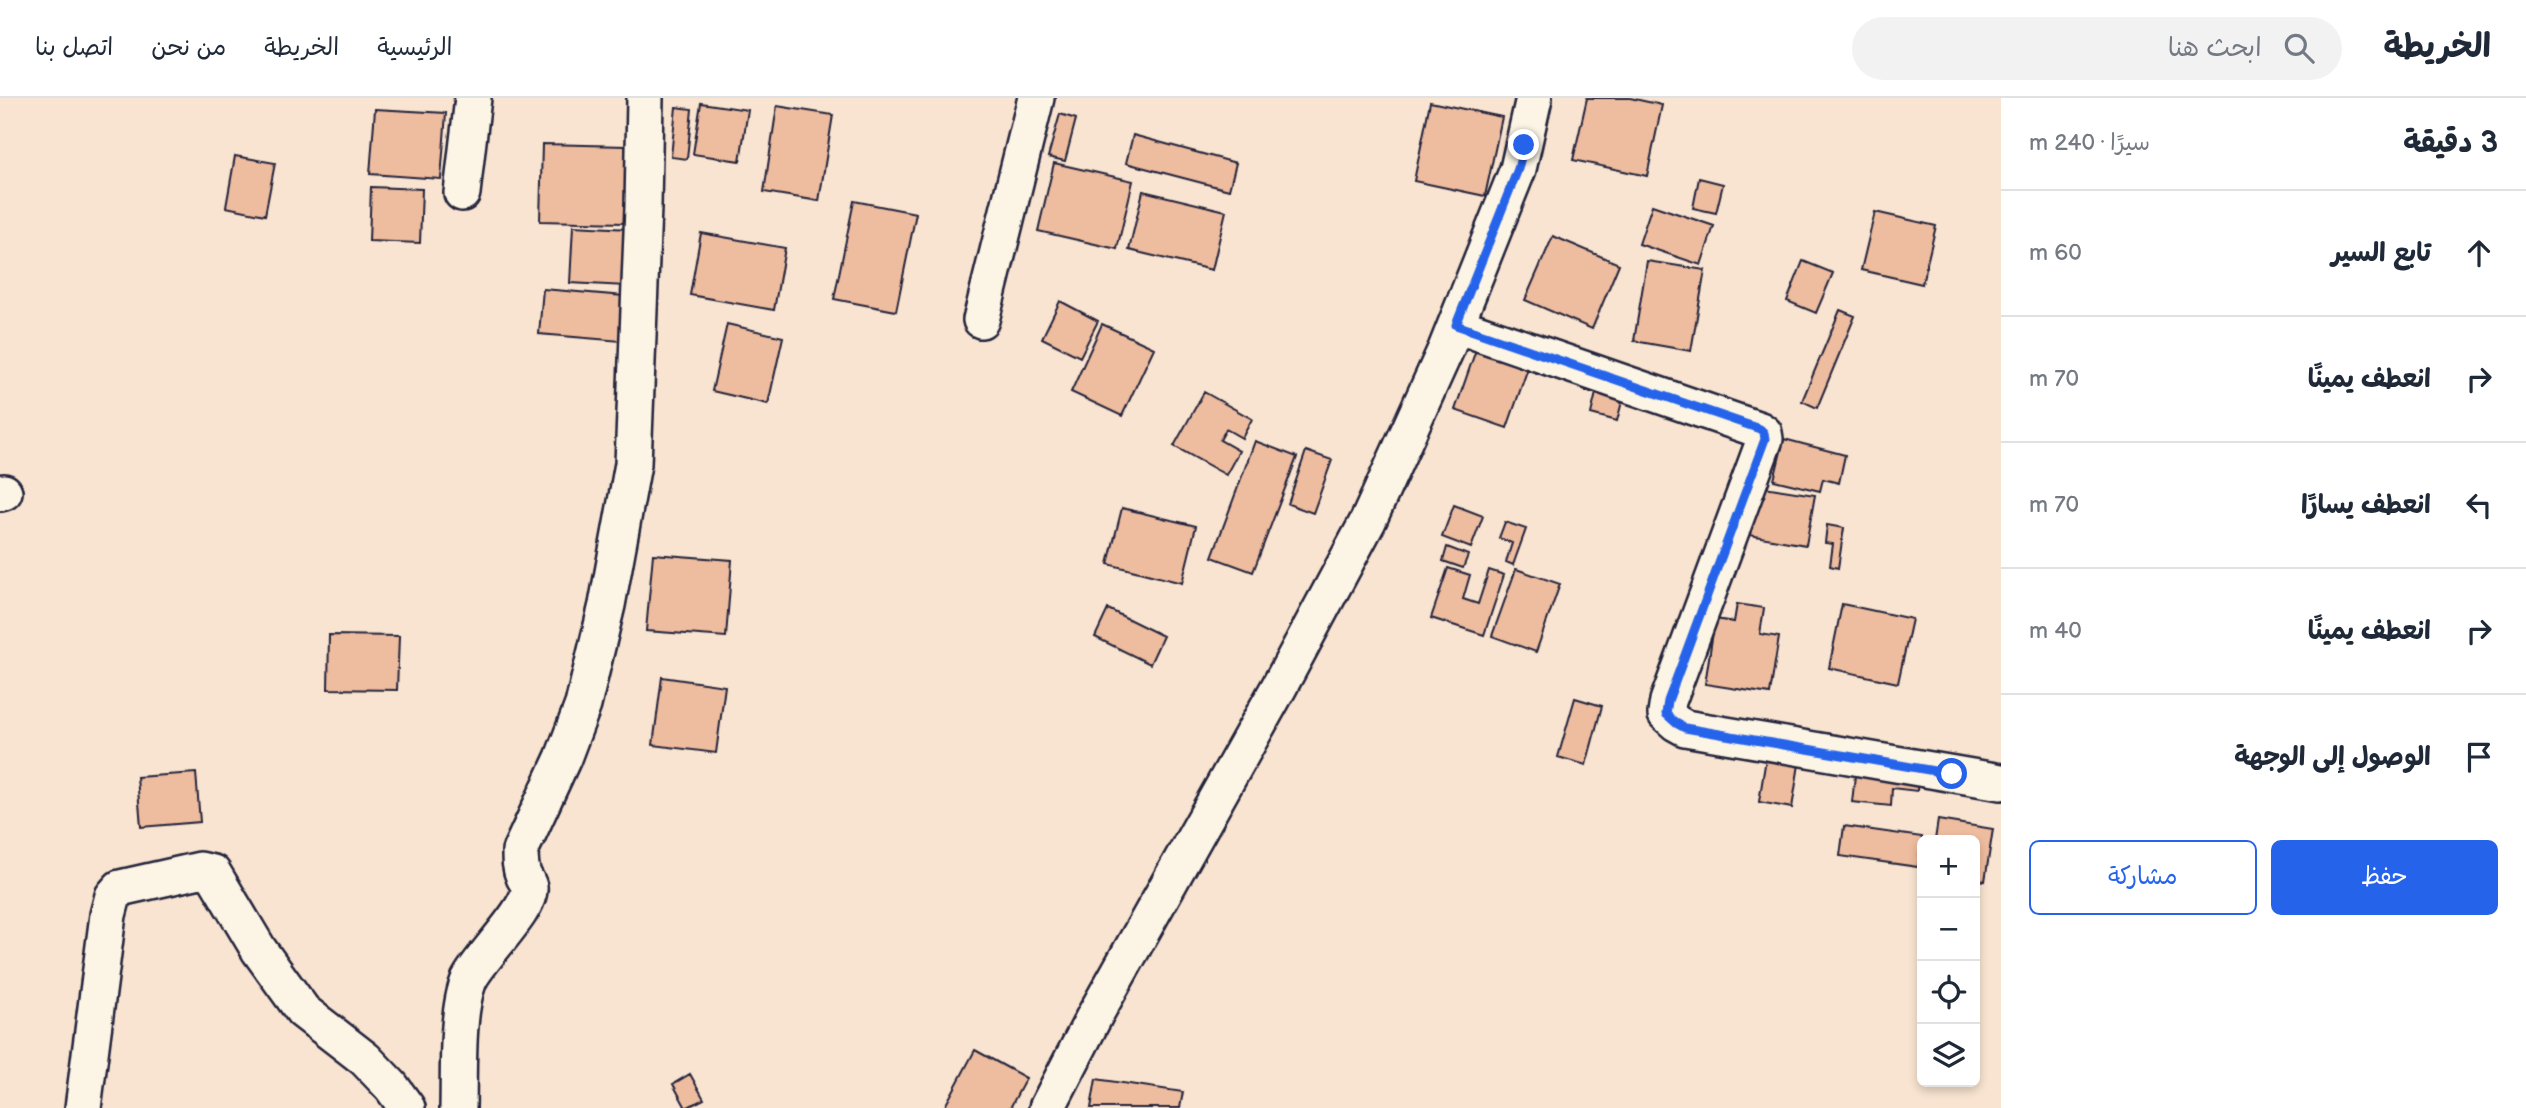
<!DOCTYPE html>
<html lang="ar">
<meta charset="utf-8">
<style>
:root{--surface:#fff;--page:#f2f2f3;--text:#1f2937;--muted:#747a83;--line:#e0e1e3;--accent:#2563eb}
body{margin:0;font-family:"Balsamiq Sans","Playpen Sans Arabic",sans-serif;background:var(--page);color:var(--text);direction:rtl}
.controls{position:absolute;right:21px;bottom:21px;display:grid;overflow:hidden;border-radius:10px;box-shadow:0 4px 10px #0003}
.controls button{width:63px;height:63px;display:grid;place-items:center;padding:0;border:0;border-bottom:2px solid var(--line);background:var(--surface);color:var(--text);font:35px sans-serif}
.stop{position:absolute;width:21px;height:21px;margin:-16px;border:5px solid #2563eb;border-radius:50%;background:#fff}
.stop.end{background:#2563eb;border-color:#fff;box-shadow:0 2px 7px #0008}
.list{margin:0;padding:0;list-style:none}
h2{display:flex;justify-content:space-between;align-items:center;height:91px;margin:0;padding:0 28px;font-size:30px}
h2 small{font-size:23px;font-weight:400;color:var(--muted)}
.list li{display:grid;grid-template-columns:46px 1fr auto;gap:21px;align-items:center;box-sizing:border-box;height:126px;padding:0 28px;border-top:2px solid var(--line)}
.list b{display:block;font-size:26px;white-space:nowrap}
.list em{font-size:23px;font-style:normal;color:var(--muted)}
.actions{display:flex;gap:14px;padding:21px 28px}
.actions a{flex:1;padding:16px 0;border:2px solid var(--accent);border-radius:10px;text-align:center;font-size:24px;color:var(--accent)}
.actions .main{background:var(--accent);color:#fff}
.icon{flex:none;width:38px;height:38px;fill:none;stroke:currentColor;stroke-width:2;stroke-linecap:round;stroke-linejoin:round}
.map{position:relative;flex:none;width:2001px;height:1010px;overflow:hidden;direction:ltr}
header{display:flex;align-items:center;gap:42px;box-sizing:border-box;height:98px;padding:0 35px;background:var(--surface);border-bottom:2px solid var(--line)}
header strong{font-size:33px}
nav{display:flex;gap:38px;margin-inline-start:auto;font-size:24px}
.search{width:490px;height:63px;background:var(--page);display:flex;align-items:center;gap:18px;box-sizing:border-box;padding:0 24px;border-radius:38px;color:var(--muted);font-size:26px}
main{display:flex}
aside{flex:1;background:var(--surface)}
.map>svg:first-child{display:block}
</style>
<header>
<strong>الخريطة</strong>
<div class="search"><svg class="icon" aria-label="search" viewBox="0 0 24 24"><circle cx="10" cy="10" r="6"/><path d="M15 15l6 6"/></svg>ابحث هنا</div>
<nav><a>الرئيسية</a><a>الخريطة</a><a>من نحن</a><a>اتصل بنا</a></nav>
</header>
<main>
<aside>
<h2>3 دقيقة<small>سيرًا · 240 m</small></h2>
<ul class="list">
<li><svg class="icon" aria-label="ahead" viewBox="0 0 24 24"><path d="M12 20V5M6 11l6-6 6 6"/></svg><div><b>تابع السير</b></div><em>60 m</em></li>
<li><svg class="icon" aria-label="right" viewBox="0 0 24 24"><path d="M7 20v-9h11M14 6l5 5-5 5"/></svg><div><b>انعطف يمينًا</b></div><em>70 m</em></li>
<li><svg class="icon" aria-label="left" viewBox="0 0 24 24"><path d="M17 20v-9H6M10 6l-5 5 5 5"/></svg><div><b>انعطف يسارًا</b></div><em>70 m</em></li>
<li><svg class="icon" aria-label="right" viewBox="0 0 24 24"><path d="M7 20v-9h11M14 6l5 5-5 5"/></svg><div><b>انعطف يمينًا</b></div><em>40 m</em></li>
<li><svg class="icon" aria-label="arrive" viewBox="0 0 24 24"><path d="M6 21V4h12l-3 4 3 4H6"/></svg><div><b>الوصول إلى الوجهة</b></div></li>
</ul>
<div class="actions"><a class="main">حفظ</a><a>مشاركة</a></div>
</aside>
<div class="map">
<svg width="2001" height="1010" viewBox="0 0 2001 1010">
<rect width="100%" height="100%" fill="#f8e4d0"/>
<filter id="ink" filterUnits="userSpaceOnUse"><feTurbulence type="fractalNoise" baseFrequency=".0143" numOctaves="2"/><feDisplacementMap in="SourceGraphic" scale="14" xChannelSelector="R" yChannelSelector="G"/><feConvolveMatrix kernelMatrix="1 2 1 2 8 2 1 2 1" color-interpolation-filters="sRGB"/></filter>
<g filter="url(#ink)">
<path fill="#eebc9f" stroke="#22223b" stroke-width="2" d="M 1587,0 L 1630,0 L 1662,7 L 1647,78 L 1573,62 Z
M 1430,4 L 1502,19 L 1485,98 L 1414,83 Z
M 701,5 L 748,12 L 740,63 L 693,56 Z
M 777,8 L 833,17 L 819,103 L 764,94 Z
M 676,9 L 692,11 L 687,61 L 671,59 Z
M 375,11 L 446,15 L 441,81 L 370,76 Z
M 1060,16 L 1076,21 L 1065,63 L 1048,59 Z
M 1133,37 L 1236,65 L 1229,92 L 1126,65 Z
M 542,46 L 627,48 L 625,125 L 540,123 Z
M 235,58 L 275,65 L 265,117 L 226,109 Z
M 1054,65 L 1133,83 L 1117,151 L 1038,133 Z
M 1699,80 L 1723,86 L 1716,115 L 1693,110 Z
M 371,89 L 422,91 L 420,145 L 369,143 Z
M 1143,93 L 1226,113 L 1212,172 L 1129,152 Z
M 854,103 L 916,115 L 896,213 L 834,201 Z
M 1652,107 L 1714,128 L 1701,167 L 1639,146 Z
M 1875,114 L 1936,128 L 1922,186 L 1861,172 Z
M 573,128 L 629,131 L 626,188 L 570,185 Z
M 701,135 L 785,150 L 774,212 L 690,197 Z
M 1553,138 L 1619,166 L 1592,231 L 1525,202 Z
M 1647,163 L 1705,172 L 1691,253 L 1634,243 Z
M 1803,163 L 1833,175 L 1816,215 L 1787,203 Z
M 543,191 L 624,198 L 621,243 L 539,236 Z
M 1060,203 L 1098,223 L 1080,259 L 1042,240 Z
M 1840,212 L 1855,218 L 1817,310 L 1802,303 Z
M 727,226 L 783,239 L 768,306 L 712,293 Z
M 1102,226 L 1154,250 L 1122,318 L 1071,294 Z
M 1478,246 L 1530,264 L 1507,330 L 1455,312 Z
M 1590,279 L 1626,288 L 1617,323 L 1591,316 L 1596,295 L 1586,293 Z
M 1204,294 L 1252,321 L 1242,340 L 1226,331 L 1220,342 L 1239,353 L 1226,377 L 1174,348 Z
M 1784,341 L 1845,357 L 1839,385 L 1823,381 L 1820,393 L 1774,382 Z
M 1255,343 L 1297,359 L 1253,474 L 1212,459 Z
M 1306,353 L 1332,362 L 1313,415 L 1288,406 Z
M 1758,388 L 1815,397 L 1806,447 L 1749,437 Z
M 1454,407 L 1483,418 L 1471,450 L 1442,439 Z
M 1122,410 L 1196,428 L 1182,485 L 1108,466 Z
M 1505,424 L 1526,431 L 1513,467 L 1506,464 L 1512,445 L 1499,440 Z
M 1827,427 L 1844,430 L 1838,470 L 1830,468 L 1833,446 L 1825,445 Z
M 1447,449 L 1468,457 L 1463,470 L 1443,463 Z
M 653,456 L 732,462 L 726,539 L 646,533 Z
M 1448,470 L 1470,477 L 1463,501 L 1478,506 L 1489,472 L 1504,477 L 1484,537 L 1431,520 Z
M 1516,471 L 1560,486 L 1536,554 L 1492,538 Z
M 1737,506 L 1764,510 L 1760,536 L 1779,539 L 1770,596 L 1705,586 L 1715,521 L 1734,524 Z
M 1842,506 L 1912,521 L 1898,585 L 1829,570 Z
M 1108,511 L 1163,538 L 1150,566 L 1095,539 Z
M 329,537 L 399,538 L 397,592 L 328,591 Z
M 662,579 L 725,588 L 716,655 L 653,647 Z
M 1575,600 L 1602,608 L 1586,667 L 1558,659 Z
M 1767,654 L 1800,660 L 1792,710 L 1759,704 Z
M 1856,669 L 1918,675 L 1917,693 L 1892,690 L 1891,708 L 1852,704 Z
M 196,675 L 200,724 L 141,729 L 137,679 Z
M 1938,722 L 1993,731 L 1985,783 L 1975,781 L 1975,742 L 1935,742 Z
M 1844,728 L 1922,739 L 1918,769 L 1840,758 Z
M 975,952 L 1026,980 L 1010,1010 L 944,1010 Z
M 690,976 L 704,1001 L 686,1010 L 673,986 Z
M 1096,981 L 1183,994 L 1180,1010 L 1091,1010 Z"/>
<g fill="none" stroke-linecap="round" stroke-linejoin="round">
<g stroke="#22223b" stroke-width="40">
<path id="minor" d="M 462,95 L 473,0
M 981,222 L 1036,0
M 1456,227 L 1760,332 L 1764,335 L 1765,341 L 1668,603 L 1666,616 L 1676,625 L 1685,630 L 2001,684
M 0,395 L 4,394
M 83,1010 L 108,817 L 113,798 L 120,790 L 200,772 L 213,775 L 259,852 L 303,913 L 365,961 L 391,988 L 407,1010
M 458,1010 C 459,974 456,914 469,882 C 479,860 533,809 529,789 C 528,785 526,782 524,779 C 520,770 520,762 520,753 L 563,660 L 583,607 L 607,507 L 633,366 L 643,109 L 645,0
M 1047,1010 L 1095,917 L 1279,589 L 1368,423 L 1446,251 L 1518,71 L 1534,0"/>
</g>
<use href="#minor" stroke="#fcf5e5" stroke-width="35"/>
</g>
</g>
<g fill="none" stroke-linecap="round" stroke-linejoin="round" filter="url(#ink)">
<path stroke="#2563eb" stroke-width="9" d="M 1524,47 L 1518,71 L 1456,227 L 1760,331 L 1764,335 L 1765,341 L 1668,603 L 1666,616 L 1676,625 L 1685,630 L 1952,676"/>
</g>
</svg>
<div class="controls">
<button>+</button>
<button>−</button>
<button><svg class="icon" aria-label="locate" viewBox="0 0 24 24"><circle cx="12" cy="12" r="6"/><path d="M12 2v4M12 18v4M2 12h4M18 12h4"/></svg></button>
<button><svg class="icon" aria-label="layers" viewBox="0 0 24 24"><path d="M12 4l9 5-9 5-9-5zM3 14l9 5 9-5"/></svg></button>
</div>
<div class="stop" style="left:1952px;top:676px"></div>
<div class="stop end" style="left:1524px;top:47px"></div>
</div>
</main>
